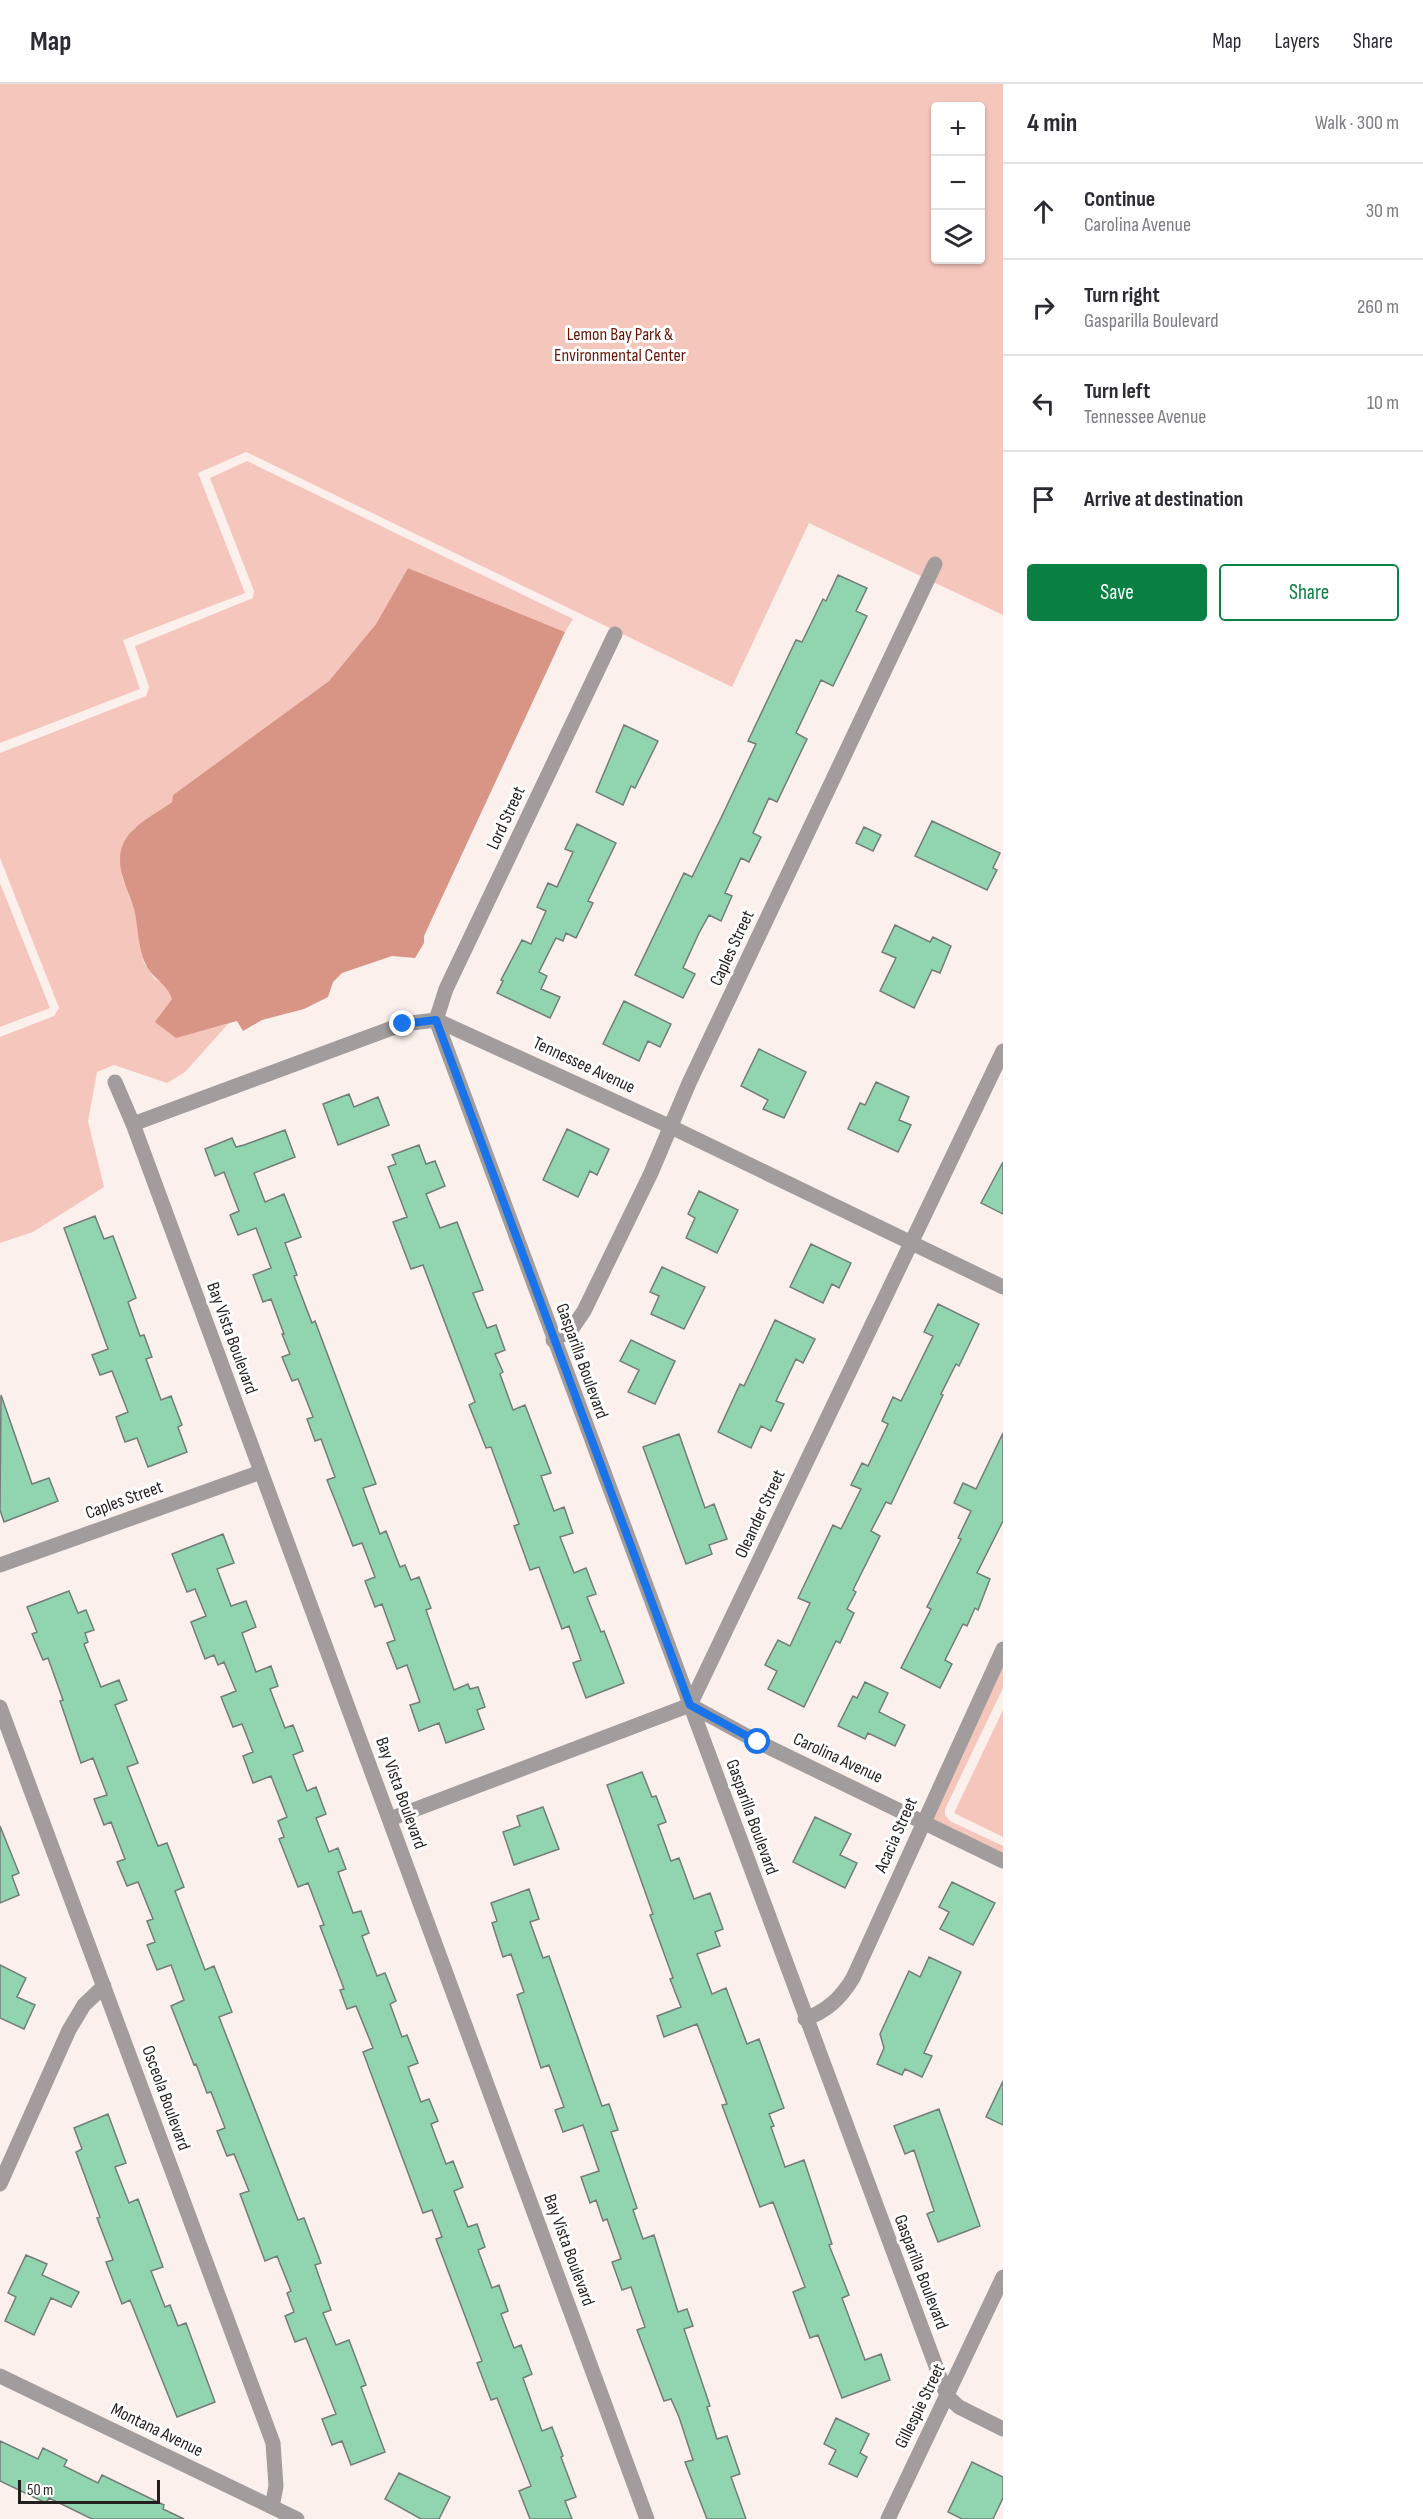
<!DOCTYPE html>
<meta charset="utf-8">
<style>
:root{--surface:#fff;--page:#f7f7f7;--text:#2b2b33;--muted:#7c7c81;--line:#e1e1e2;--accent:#0b8043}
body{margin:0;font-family:"Sofia Sans Condensed",sans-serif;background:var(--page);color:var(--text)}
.controls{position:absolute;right:18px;top:18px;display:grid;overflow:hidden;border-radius:6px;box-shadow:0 2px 4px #0004}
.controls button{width:54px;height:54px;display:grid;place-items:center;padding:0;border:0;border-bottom:2px solid var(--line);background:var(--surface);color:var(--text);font:30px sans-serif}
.scale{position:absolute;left:18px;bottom:15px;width:142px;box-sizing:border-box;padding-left:6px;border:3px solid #231f1e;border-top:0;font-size:16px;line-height:21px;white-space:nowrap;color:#231f1e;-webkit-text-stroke:4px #fff;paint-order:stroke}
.stop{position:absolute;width:18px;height:18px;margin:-14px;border:4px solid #1a73e8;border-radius:50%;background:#fff}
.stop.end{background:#1a73e8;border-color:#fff;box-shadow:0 2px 6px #0008}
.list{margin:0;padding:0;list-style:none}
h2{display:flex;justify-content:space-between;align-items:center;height:78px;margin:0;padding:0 24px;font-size:26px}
h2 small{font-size:20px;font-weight:400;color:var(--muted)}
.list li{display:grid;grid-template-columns:39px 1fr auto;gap:18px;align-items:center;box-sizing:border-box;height:96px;padding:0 24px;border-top:2px solid var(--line)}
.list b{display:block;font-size:22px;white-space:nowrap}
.list p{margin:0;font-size:20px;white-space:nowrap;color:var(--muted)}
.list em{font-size:20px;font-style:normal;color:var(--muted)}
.actions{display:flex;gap:12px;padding:18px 24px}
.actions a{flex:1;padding:14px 0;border:2px solid var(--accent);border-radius:6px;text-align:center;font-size:21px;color:var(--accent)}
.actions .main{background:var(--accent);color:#fff}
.icon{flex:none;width:33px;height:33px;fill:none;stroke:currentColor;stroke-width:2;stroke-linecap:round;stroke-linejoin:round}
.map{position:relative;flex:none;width:1003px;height:2435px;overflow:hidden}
header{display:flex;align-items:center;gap:36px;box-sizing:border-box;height:84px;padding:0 30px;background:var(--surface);border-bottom:2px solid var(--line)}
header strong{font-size:28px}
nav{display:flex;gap:33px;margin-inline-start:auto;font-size:21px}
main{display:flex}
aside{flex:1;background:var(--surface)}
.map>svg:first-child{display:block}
</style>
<header>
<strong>Map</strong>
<nav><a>Map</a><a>Layers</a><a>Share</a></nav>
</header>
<main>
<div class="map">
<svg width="1003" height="2435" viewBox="0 0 1003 2435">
<rect width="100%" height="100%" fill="#fcf0ed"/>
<path fill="#f5c6bc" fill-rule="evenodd" d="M 0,0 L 1003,0 L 1003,531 L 809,439 L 732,603 L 246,368 L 198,389 L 245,509 L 123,556 L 140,605 L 0,659 ZM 936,22 L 980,22 L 980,176 L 936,176 Z
M 247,377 L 573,535 L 565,548 L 408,484 L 376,540 L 329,597 L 173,711 L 173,717 L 132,746 L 122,793 L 134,824 L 144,879 L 155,895 L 168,903 L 173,915 L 170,921 L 199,947 L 228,940 L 185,988 L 167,999 L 114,981 L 97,988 L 88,1037 L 104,1103 L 33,1148 L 0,1159 L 0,953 L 54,932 L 59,924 L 0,774 L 0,669 L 146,612 L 149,603 L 135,562 L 253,514 L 254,507 L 210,394 Z
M 0,799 L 50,924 L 0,943 Z
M 1003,1575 L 1003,1604 L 945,1725 L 945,1731 L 950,1737 L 1003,1762 L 1003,1783 L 922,1745 Z
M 1003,1626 L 1003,1753 L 954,1729 Z"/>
<path fill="#d89484" d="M 408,484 L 565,548 L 424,852 L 424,859 L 415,874 L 392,872 L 342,889 L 333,898 L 328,913 L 304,925 L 262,936 L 243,947 L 237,937 L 176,954 L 155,938 L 172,915 C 167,899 152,895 145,879 C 138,863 138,842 134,825 C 131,814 126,805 123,794 C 110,751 142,739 172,718 L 173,711 L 329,597 L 376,540 Z"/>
<path fill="#90d4b0" stroke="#747d78" stroke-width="1.5" d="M 838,491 L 867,504 L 856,527 L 867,532 L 833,602 L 821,596 L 812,615 L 796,649 L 807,655 L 777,718 L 769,714 L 753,749 L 761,753 L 749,778 L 741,774 L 725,809 L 732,812 L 721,837 L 709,831 L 699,849 L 683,884 L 695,890 L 683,914 L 635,891 L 684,789 L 692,793 L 721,734 L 756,660 L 748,657 L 796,556 L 802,558 L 823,515 L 826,517 Z
M 624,641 L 658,657 L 635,704 L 631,702 L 623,721 L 596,708 Z
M 932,737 L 1000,769 L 993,784 L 997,786 L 987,806 L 915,772 Z
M 577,740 L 616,759 L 588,817 L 593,819 L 576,854 L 566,849 L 563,857 L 556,854 L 539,888 L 547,892 L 541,905 L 560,913 L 550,934 L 497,909 L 503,897 L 501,896 L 522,856 L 531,860 L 546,827 L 537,823 L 548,799 L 557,803 L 573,768 L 565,765 Z
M 864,743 L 881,751 L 873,767 L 856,759 Z
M 895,841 L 930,858 L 933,853 L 951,862 L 940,889 L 932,886 L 914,924 L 880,907 L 896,874 L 882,868 Z
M 624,917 L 671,940 L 660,963 L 648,957 L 639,977 L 603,960 Z
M 759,965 L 806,988 L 784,1034 L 763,1025 L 768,1016 L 741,1002 Z
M 876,998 L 909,1013 L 899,1036 L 911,1041 L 898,1068 L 848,1045 L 860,1019 L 865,1021 Z
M 349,1010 L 354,1023 L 378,1013 L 389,1041 L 338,1061 L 323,1020 Z
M 567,1045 L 609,1065 L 597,1091 L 590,1087 L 578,1113 L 543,1096 Z
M 285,1046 L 295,1073 L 254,1089 L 265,1118 L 284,1110 L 301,1153 L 285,1159 L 297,1191 L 294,1192 L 312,1239 L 315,1237 L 376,1400 L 363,1404 L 365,1410 L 380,1450 L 386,1447 L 400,1483 L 405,1481 L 411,1496 L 419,1493 L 431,1524 L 426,1526 L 454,1606 L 468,1600 L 470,1605 L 478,1603 L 485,1623 L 477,1626 L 484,1645 L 446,1659 L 439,1639 L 419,1647 L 410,1621 L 420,1618 L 407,1581 L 397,1585 L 387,1559 L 395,1556 L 382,1520 L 375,1523 L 365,1497 L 375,1493 L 362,1459 L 353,1462 L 337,1421 L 327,1396 L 335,1393 L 321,1355 L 315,1357 L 307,1335 L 313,1333 L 298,1295 L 292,1297 L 282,1273 L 290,1270 L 282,1250 L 284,1250 L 271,1215 L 263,1218 L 253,1191 L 271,1184 L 256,1144 L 238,1151 L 230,1131 L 239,1127 L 224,1088 L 215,1092 L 205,1065 L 232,1054 L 236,1063 L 244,1061 Z
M 419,1061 L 426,1080 L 435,1077 L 445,1102 L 426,1110 L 440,1144 L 457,1138 L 483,1206 L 473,1209 L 487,1244 L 496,1241 L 505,1266 L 495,1270 L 503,1288 L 500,1290 L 513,1326 L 525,1321 L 551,1389 L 541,1392 L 554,1427 L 564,1423 L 573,1449 L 560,1453 L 574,1489 L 586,1484 L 596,1510 L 587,1513 L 601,1548 L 604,1547 L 624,1599 L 586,1614 L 573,1579 L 581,1576 L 569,1542 L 562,1545 L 539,1483 L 530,1486 L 514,1442 L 519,1440 L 491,1363 L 486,1364 L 469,1321 L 475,1318 L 423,1181 L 411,1185 L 393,1138 L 407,1133 L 388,1083 L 396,1080 L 392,1071 Z
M 1003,1078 L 1003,1130 L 981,1119 Z
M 699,1107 L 738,1126 L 717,1169 L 686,1154 L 695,1134 L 688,1130 Z
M 95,1132 L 104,1155 L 113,1152 L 136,1214 L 128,1218 L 140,1252 L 144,1251 L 152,1273 L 146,1275 L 161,1316 L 171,1312 L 182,1341 L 178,1343 L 187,1368 L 148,1383 L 137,1354 L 125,1358 L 116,1333 L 128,1328 L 112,1287 L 100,1291 L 92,1271 L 108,1265 L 64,1144 Z
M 811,1160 L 851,1179 L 839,1204 L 832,1200 L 823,1219 L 790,1203 Z
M 662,1183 L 705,1203 L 684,1245 L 651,1230 L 659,1212 L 650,1208 Z
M 938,1220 L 979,1240 L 959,1282 L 956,1280 L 941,1310 L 943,1311 L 891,1420 L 886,1418 L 871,1447 L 880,1452 L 853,1506 L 856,1508 L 847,1525 L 854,1529 L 840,1559 L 836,1557 L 804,1623 L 768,1605 L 777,1587 L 765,1581 L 778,1556 L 790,1562 L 810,1519 L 798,1514 L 833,1441 L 841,1445 L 861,1405 L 851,1401 L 862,1379 L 868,1382 L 888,1340 L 882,1337 L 893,1313 L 901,1317 L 933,1252 L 924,1248 Z
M 775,1236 L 815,1255 L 803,1279 L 796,1275 L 776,1317 L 784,1320 L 771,1347 L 761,1342 L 751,1364 L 718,1348 L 740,1300 L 744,1302 Z
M 631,1256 L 675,1277 L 655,1320 L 628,1308 L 639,1286 L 620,1277 Z
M 1,1311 L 32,1400 L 49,1394 L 58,1417 L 4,1438 L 0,1426 Z
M 1003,1349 L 1003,1437 L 977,1489 L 990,1495 L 978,1526 L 975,1524 L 967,1542 L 963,1540 L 945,1576 L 952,1580 L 940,1604 L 901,1584 L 931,1525 L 927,1523 L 961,1455 L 958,1454 L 971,1427 L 954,1419 L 963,1399 L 976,1405 Z
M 679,1350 L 705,1424 L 714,1420 L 727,1455 L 709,1461 L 712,1470 L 686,1480 L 643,1363 Z
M 223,1450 L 234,1479 L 217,1485 L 231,1522 L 246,1517 L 256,1543 L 242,1549 L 256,1588 L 271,1582 L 278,1602 L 270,1605 L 285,1644 L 293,1641 L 303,1667 L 293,1671 L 307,1707 L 316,1703 L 326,1730 L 316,1734 L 329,1768 L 338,1764 L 346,1785 L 338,1788 L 353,1829 L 361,1827 L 369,1849 L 362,1852 L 377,1892 L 385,1889 L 396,1917 L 390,1920 L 402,1953 L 407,1951 L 418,1979 L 408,1983 L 421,2018 L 429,2015 L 438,2037 L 431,2040 L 446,2080 L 453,2077 L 463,2103 L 454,2107 L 468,2143 L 477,2140 L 485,2163 L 478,2166 L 492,2204 L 499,2201 L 508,2227 L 501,2230 L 514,2264 L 521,2261 L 532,2290 L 523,2294 L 542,2347 L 552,2343 L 563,2372 L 561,2373 L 576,2413 L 565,2417 L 572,2435 L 530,2435 L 519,2407 L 531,2402 L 497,2314 L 491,2316 L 477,2279 L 482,2277 L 436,2155 L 442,2153 L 432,2126 L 423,2129 L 363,1968 L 373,1964 L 356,1922 L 347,1925 L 340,1906 L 344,1905 L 320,1842 L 324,1841 L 308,1799 L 298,1803 L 279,1755 L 284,1753 L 278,1737 L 287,1733 L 271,1692 L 253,1699 L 243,1672 L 253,1668 L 242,1640 L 233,1643 L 221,1613 L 236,1607 L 224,1578 L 218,1581 L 214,1571 L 205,1575 L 191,1538 L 206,1532 L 195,1505 L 187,1508 L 172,1470 Z
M 69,1507 L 78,1529 L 86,1526 L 94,1546 L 85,1549 L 88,1558 L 84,1560 L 101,1603 L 119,1596 L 127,1616 L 115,1621 L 138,1679 L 127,1683 L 158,1762 L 167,1759 L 184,1803 L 175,1807 L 205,1886 L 214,1882 L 232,1928 L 219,1933 L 298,2136 L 304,2134 L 321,2179 L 315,2181 L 331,2226 L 323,2229 L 336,2261 L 349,2256 L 366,2301 L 361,2303 L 385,2368 L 351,2381 L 342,2357 L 332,2361 L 322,2335 L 336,2330 L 306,2254 L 295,2258 L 285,2232 L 294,2228 L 287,2209 L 291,2207 L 277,2172 L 265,2177 L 240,2110 L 249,2107 L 234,2070 L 227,2072 L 217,2047 L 225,2044 L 211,2008 L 207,2009 L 196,1980 L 194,1981 L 171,1922 L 184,1916 L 171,1881 L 157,1886 L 147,1861 L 155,1858 L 147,1837 L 153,1835 L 138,1798 L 127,1802 L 117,1778 L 125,1775 L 111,1738 L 104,1741 L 94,1715 L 107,1711 L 93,1674 L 81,1679 L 60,1617 L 63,1616 L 48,1574 L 43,1576 L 32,1550 L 37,1548 L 27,1523 Z
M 865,1598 L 888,1609 L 879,1628 L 905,1641 L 895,1662 L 868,1649 L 865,1655 L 838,1642 L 853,1612 L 857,1614 Z
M 642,1688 L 652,1713 L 656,1712 L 666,1738 L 658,1741 L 671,1777 L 679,1774 L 694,1815 L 710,1809 L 723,1845 L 715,1848 L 720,1862 L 697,1870 L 712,1910 L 726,1904 L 747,1960 L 759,1955 L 784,2024 L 769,2030 L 774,2042 L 771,2043 L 785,2083 L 804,2076 L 832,2160 L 829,2161 L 849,2211 L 842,2214 L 865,2276 L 881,2270 L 890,2296 L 842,2314 L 818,2251 L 810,2254 L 793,2208 L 805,2203 L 773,2118 L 760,2123 L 722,2021 L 727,2020 L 697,1940 L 664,1953 L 657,1932 L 681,1923 L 670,1895 L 673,1894 L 650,1831 L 653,1830 L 607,1701 Z
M 543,1723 L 559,1765 L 514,1781 L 503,1748 L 520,1742 L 517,1732 Z
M 815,1733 L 851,1750 L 840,1771 L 857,1779 L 845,1804 L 793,1778 Z
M 0,1742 L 19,1789 L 12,1792 L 19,1811 L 0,1819 Z
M 952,1798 L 995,1819 L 973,1861 L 940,1845 L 949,1828 L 939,1823 Z
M 529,1805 L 539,1835 L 530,1838 L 543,1874 L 549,1872 L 602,2022 L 609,2020 L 618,2046 L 611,2048 L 637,2124 L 633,2126 L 643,2155 L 654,2151 L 678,2228 L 687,2225 L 693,2242 L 684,2245 L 710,2322 L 707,2323 L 717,2355 L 727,2352 L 740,2390 L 731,2393 L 746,2435 L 707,2435 L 685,2378 L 693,2376 L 679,2333 L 671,2315 L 664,2317 L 637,2246 L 645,2243 L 631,2203 L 622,2206 L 612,2178 L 621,2175 L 607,2135 L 603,2137 L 596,2116 L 590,2119 L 581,2093 L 599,2087 L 583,2041 L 563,2048 L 555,2026 L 564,2023 L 549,1981 L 541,1984 L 517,1911 L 524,1908 L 511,1870 L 503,1873 L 492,1839 L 497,1837 L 491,1819 Z
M 929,1873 L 961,1888 L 924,1969 L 932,1972 L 922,1993 L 905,1985 L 902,1991 L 877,1980 L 884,1964 L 880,1950 L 909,1887 L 920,1893 Z
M 0,1881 L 26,1894 L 17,1913 L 35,1921 L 24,1945 L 0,1934 Z
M 1003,1997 L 1003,2041 L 986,2033 Z
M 939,2025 L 980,2142 L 938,2158 L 927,2130 L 934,2127 L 914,2066 L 905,2070 L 894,2042 Z
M 108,2030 L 126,2079 L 115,2083 L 129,2119 L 138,2115 L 163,2183 L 151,2187 L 165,2223 L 170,2221 L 178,2242 L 186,2239 L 215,2318 L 177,2333 L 130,2216 L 122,2220 L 106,2178 L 113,2176 L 97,2134 L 100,2133 L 76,2068 L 82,2065 L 74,2044 Z
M 26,2171 L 47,2180 L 42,2191 L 79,2208 L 71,2223 L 51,2214 L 34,2251 L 5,2237 L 16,2213 L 8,2209 Z
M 836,2334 L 869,2350 L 860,2369 L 867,2373 L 857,2393 L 829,2380 L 836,2366 L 824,2360 Z
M 0,2357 L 38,2375 L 43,2364 L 67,2376 L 64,2382 L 98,2399 L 102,2391 L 164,2421 L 163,2425 L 184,2435 L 92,2435 L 49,2414 L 46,2419 L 0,2397 Z
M 972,2378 L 1003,2393 L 1003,2414 L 993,2435 L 962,2435 L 948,2428 Z
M 399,2389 L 450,2413 L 439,2435 L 421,2435 L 385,2415 Z"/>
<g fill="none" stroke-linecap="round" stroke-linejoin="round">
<path stroke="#a29d9c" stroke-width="15" d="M 615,550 L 446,905 L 436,936 L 947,2312 L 959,2323 L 1003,2345
M 115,998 L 133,1040 L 647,2435
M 133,1040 L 403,940 L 436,936 L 669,1042 L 1003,1203
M 553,1256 L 571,1246 L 584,1227 L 651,1089 L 689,999 L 935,480
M 0,1481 L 261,1388
M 690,1621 L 758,1658 L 1003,1777
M 0,1623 L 273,2359 L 276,2402 L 272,2423
M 390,1735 L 690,1621 L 1003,967
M 805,1935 C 827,1927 841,1914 853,1894 L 1003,1565
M 0,2100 L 69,1946 L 84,1921 L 104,1902
M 0,2292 L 297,2435
M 888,2435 L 1003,2193"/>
</g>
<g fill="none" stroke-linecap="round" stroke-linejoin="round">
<path stroke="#1a73e8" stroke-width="8" d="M 403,940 L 436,936 L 690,1621 L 758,1658"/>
</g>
<g text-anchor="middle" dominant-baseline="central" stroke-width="6" stroke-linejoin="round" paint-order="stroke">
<g font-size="18" fill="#671707" stroke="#fff">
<text x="620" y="250">Lemon Bay Park &amp;<tspan x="620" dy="21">Environmental Center</tspan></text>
</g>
<g font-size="18" fill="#231f1e" stroke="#fff">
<text transform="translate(506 734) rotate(-65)">Lord Street</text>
<text transform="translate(732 864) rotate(-65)">Caples Street</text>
<text transform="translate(584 981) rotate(25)">Tennessee Avenue</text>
<text transform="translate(232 1254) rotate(70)">Bay Vista Boulevard</text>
<text transform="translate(582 1277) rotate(70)">Gasparilla Boulevard</text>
<text transform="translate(124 1416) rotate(-20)">Caples Street</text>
<text transform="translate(760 1430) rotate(-65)">Oleander Street</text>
<text transform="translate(838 1674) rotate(25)">Carolina Avenue</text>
<text transform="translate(401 1709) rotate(70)">Bay Vista Boulevard</text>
<text transform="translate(752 1733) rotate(70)">Gasparilla Boulevard</text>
<text transform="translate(896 1751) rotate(-66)">Acacia Street</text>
<text transform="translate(166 2014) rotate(70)">Osceola Boulevard</text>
<text transform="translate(569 2166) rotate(70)">Bay Vista Boulevard</text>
<text transform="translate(921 2188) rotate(69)">Gasparilla Boulevard</text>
<text transform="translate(920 2322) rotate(-64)">Gillespie Street</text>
<text transform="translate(157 2346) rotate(26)">Montana Avenue</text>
</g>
</g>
</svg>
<div class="controls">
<button>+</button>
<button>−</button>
<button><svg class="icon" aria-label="layers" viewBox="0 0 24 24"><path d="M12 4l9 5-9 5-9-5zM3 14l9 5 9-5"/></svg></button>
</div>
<div class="scale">50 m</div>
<div class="stop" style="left:758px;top:1658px"></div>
<div class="stop end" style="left:403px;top:940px"></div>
</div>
<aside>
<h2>4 min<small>Walk · 300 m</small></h2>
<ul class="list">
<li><svg class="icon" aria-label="ahead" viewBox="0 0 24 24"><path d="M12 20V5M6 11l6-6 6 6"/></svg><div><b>Continue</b><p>Carolina Avenue</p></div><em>30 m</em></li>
<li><svg class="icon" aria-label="right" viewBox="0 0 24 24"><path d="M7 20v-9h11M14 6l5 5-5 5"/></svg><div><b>Turn right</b><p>Gasparilla Boulevard</p></div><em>260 m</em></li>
<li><svg class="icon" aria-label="left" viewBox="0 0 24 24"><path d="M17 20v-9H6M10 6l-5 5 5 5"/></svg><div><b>Turn left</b><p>Tennessee Avenue</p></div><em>10 m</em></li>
<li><svg class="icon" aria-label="arrive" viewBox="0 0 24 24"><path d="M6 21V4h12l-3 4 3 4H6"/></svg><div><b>Arrive at destination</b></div></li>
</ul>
<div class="actions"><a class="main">Save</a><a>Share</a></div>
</aside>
</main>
